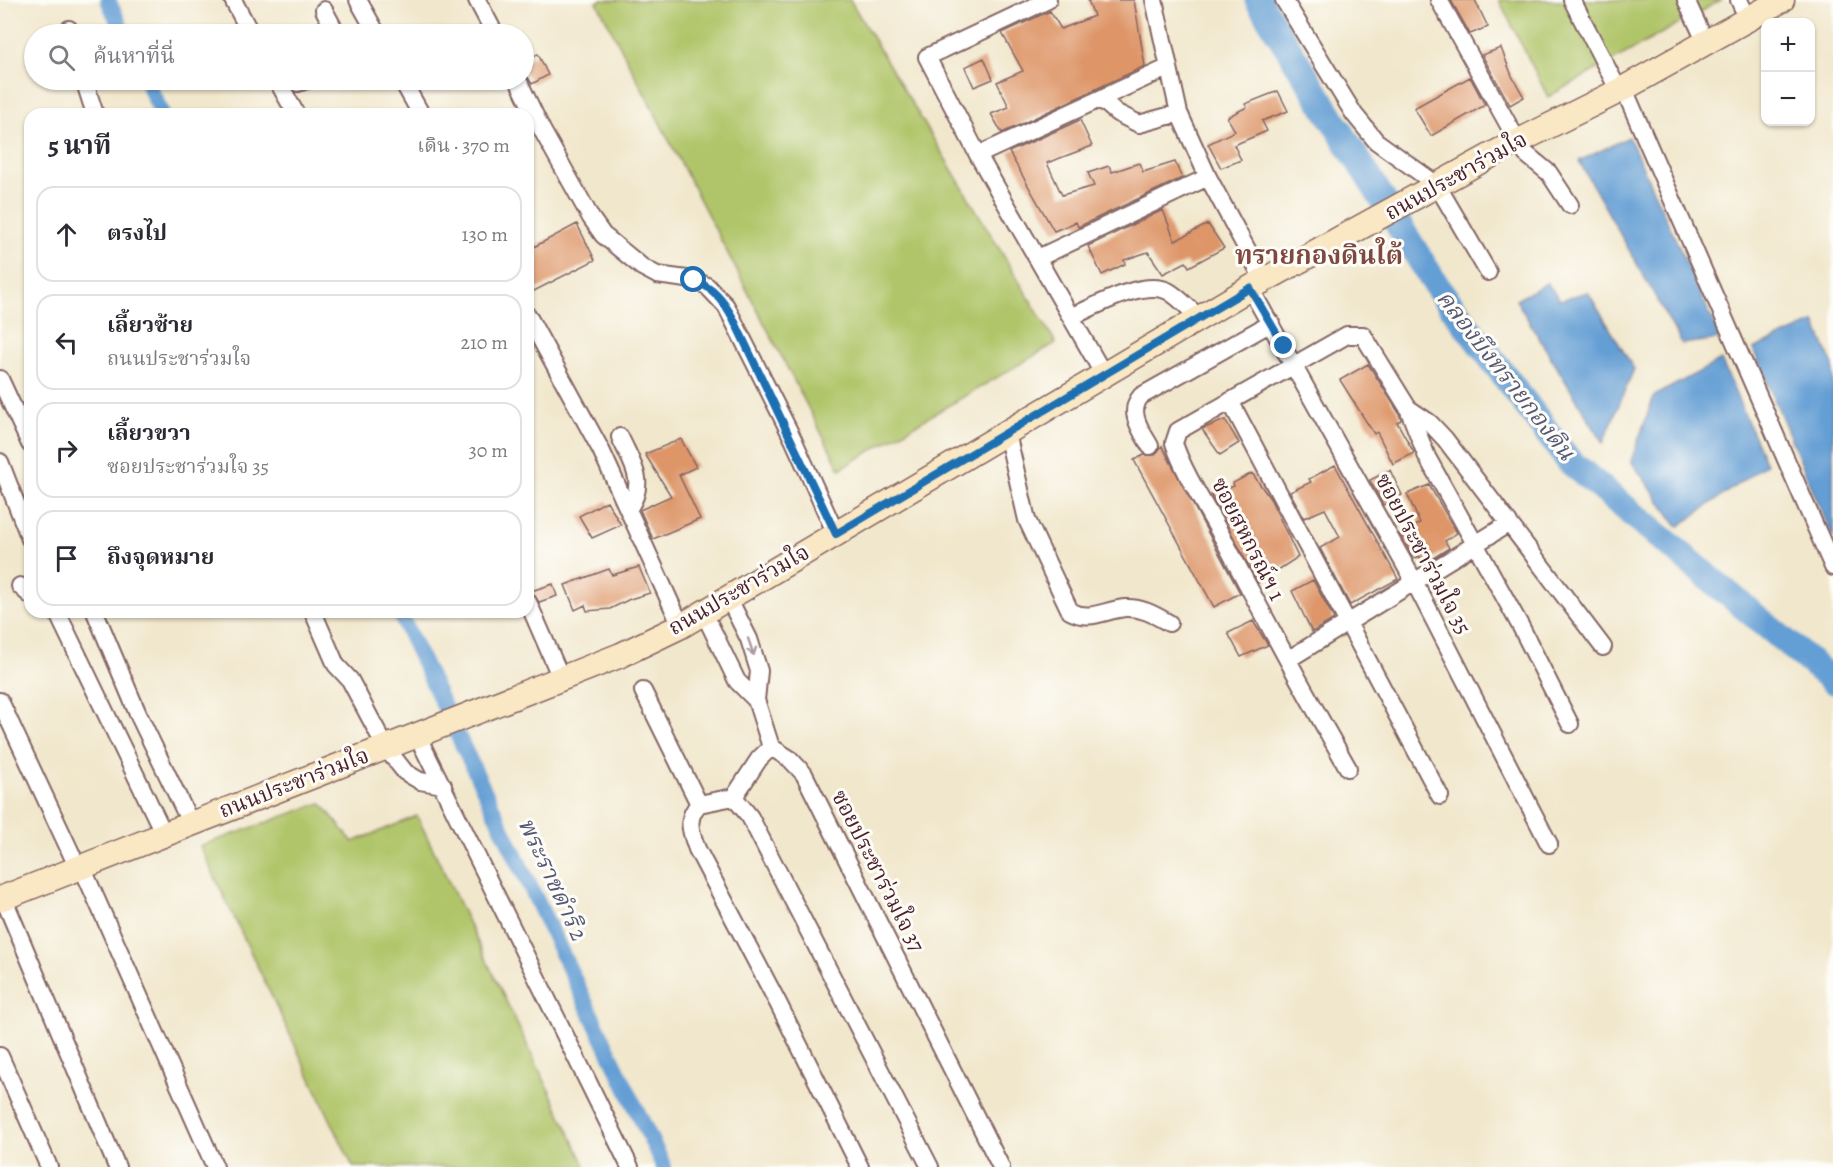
<!DOCTYPE html>
<html lang="th">
<meta charset="utf-8">
<style>
:root{--surface:#fff;--page:#f7f7f7;--text:#2b2b33;--muted:#7c7c81;--line:#e1e1e2}
body{margin:0;font-family:Alegreya,"Noto Serif Thai",serif;background:var(--page);color:var(--text)}
.controls{position:absolute;right:18px;top:18px;display:grid;overflow:hidden;border-radius:12px;box-shadow:0 2px 4px #0004}
.controls button{width:54px;height:54px;display:grid;place-items:center;padding:0;border:0;border-bottom:2px solid var(--line);background:var(--surface);color:var(--text);font:30px sans-serif}
.stop{position:absolute;width:18px;height:18px;margin:-14px;border:4px solid #1f6fb2;border-radius:50%;background:#fff}
.stop.end{background:#1f6fb2;border-color:#fff;box-shadow:0 2px 6px #0008}
.list{margin:0;padding:0;list-style:none}
h2{display:flex;justify-content:space-between;align-items:center;height:78px;margin:0;padding:0 24px;font-size:26px}
h2 small{font-size:20px;font-weight:400;color:var(--muted)}
.list li{display:grid;grid-template-columns:39px 1fr auto;gap:18px;align-items:center;box-sizing:border-box;height:96px;margin:0 12px 12px;padding:0 12px;border:2px solid var(--line);border-radius:18px}
.list b{display:block;font-size:22px;white-space:nowrap}
.list p{margin:0;font-size:20px;white-space:nowrap;color:var(--muted)}
.list em{font-size:20px;font-style:normal;color:var(--muted)}
.icon{flex:none;width:33px;height:33px;fill:none;stroke:currentColor;stroke-width:2;stroke-linecap:round;stroke-linejoin:round}
.map{position:relative;flex:none;width:1833px;height:1167px;overflow:hidden}
.search{position:absolute;background:var(--surface);box-shadow:0 2px 4px #0004;left:24px;top:24px;width:510px;height:66px;display:flex;align-items:center;gap:15px;box-sizing:border-box;padding:0 21px;border-radius:33px;color:var(--muted);font-size:22px}
.panel{position:absolute;background:var(--surface);box-shadow:0 2px 4px #0004;left:24px;top:108px;width:510px;height:510px;border-radius:18px}
.map>svg:first-child{display:block}
</style>
<div class="map">
<svg width="1833" height="1167" viewBox="0 0 1833 1167">
<rect width="100%" height="100%" fill="#fdfcf7"/>
<filter id="ink" filterUnits="userSpaceOnUse"><feTurbulence type="fractalNoise" baseFrequency=".0167" numOctaves="2"/><feDisplacementMap in="SourceGraphic" scale="12" xChannelSelector="R" yChannelSelector="G"/><feConvolveMatrix kernelMatrix="1 2 1 2 8 2 1 2 1" color-interpolation-filters="sRGB"/></filter>
<filter id="wash" filterUnits="userSpaceOnUse"><feTurbulence type="fractalNoise" baseFrequency=".008" numOctaves="4" result="noise"/><feDisplacementMap in="SourceGraphic" scale="24" xChannelSelector="R" yChannelSelector="G"/><feGaussianBlur stdDeviation="1.35" result="paint"/><feColorMatrix in="noise" values="0 0 0 0 0 0 0 0 0 0 0 0 0 0 0 0 0 1.4 0 .05"/><feComposite in="paint" operator="in"/></filter>
<g filter="url(#wash)">
<rect width="100%" height="100%" fill="#f1e7cc"/>
<path fill="#b0c569" stroke="#7d724a" stroke-width="1.5" d="M 601,0 L 850,0 L 1056,343 L 840,469 L 597,2 Z
M 1499,0 L 1721,0 L 1548,97 Z
M 321,803 L 353,842 L 417,816 L 586,1167 L 353,1167 L 200,846 Z"/>
<path fill="#649ed4" stroke="#575e80" stroke-width="1.5" d="M 1629,137 L 1721,339 L 1682,344 L 1579,161 Z
M 1547,283 L 1560,300 L 1588,292 L 1634,369 L 1603,443 L 1516,300 Z
M 1815,322 L 1833,366 L 1833,538 L 1753,349 Z
M 1721,360 L 1766,464 L 1678,527 L 1631,461 L 1654,396 Z"/>
<g fill="none" stroke-linecap="round" stroke-linejoin="round">
<path stroke="#649ed4" stroke-width="16" d="M 108,0 L 124,34
M 146,80 L 162,114
M 399,612 L 664,1167"/>
<path stroke="#649ed4" stroke-width="27" d="M 1258,0 L 1438,288 L 1569,461 L 1833,681"/>
</g>
<g id="blocks">
<path fill="#de9669" d="M 1088,0 L 1134,0 L 1145,66 L 1002,133 L 991,114 L 1009,107 L 997,82 L 1023,71 L 1002,33 L 1050,11 L 1061,29 L 1094,16 Z
M 1451,0 L 1475,0 L 1488,27 L 1470,34 Z
M 1501,48 L 1512,76 L 1524,97 L 1510,105 L 1482,55 Z
M 538,54 L 548,75 L 532,84 L 524,71 L 524,61 Z
M 984,58 L 993,79 L 974,87 L 965,67 Z
M 1470,77 L 1485,105 L 1431,136 L 1414,108 Z
M 1278,91 L 1288,111 L 1262,121 L 1267,131 L 1234,145 L 1241,160 L 1221,168 L 1208,144 L 1235,131 L 1227,117 L 1247,107 L 1245,104 Z
M 1080,120 L 1092,146 L 1047,163 L 1062,195 L 1094,186 L 1088,173 L 1109,166 L 1112,172 L 1139,163 L 1143,172 L 1175,162 L 1182,178 L 1078,227 L 1076,222 L 1054,231 L 1009,152 Z
M 1163,210 L 1175,241 L 1208,224 L 1224,248 L 1189,267 L 1186,262 L 1163,274 L 1148,252 L 1124,260 L 1125,264 L 1102,275 L 1088,246 Z
M 577,224 L 595,260 L 528,294 L 528,250 Z
M 1368,364 L 1399,413 L 1401,420 L 1397,422 L 1414,453 L 1393,464 L 1377,432 L 1374,434 L 1340,380 Z
M 1225,420 L 1239,443 L 1220,455 L 1202,429 Z
M 681,439 L 696,467 L 679,475 L 700,519 L 653,539 L 640,510 L 671,496 L 645,454 Z
M 1162,446 L 1240,593 L 1214,607 L 1134,460 L 1144,455 L 1155,455 Z
M 1335,465 L 1398,579 L 1350,605 L 1320,548 L 1340,537 L 1325,509 L 1304,518 L 1290,492 L 1311,482 L 1309,479 Z
M 1390,470 L 1402,495 L 1383,505 L 1370,480 Z
M 1252,473 L 1271,500 L 1298,557 L 1258,583 L 1211,495 L 1234,486 L 1233,483 Z
M 1429,485 L 1457,533 L 1445,541 L 1449,548 L 1424,564 L 1419,556 L 1414,559 L 1400,534 L 1420,523 L 1407,494 Z
M 607,501 L 621,525 L 592,538 L 579,516 Z
M 639,567 L 650,593 L 630,599 L 610,609 L 587,611 L 585,605 L 575,610 L 565,585 L 609,569 L 612,575 Z
M 1313,580 L 1334,619 L 1312,632 L 1292,591 Z
M 553,584 L 557,596 L 539,602 L 531,591 Z
M 1253,621 L 1268,645 L 1241,657 L 1228,633 Z"/>
</g>
</g>
<g filter="url(#ink)">
<use href="#blocks" fill-opacity="0" stroke="#846563" stroke-width="1.5"/>
<g fill="none" stroke-linecap="round" stroke-linejoin="round">
<g stroke="#846563" stroke-width="20">
<path id="street" d="M 233,0 L 251,34
M 358,0 L 377,34
M 477,0 L 495,34
M 1048,0 L 927,57 L 978,155 L 1104,375
M 1154,0 L 1179,113 L 1208,177 L 1264,281
M 1284,0 L 1354,114 L 1376,141 L 1437,185 L 1488,272
M 1439,0 L 1518,142 L 1526,154 L 1549,173 L 1570,205
M 1572,0 L 1619,91
M 1686,0 L 1706,43
M 1739,0 L 1748,19
M 324,10 L 337,34
M 69,29 L 71,34
M 84,80 L 95,114
M 277,80 L 296,114
M 402,80 L 421,114
M 518,80 L 542,130 L 591,218 L 603,235 L 642,267 L 657,275 L 694,280 L 707,286 L 726,306 L 793,439 L 836,534
M 298,83 L 307,80
M 1624,89 L 1833,567
M 1101,99 L 1117,113 L 1139,124 L 1179,113
M 978,155 L 1167,68
M 1038,258 L 1208,177
M 1250,288 L 1415,583 L 1549,844
M 528,316 L 601,450 L 681,626
M 1071,317 C 1094,307 1142,279 1168,291 C 1179,297 1190,310 1200,318
M 0,379 L 30,444
M 1230,401 L 1440,796
M 1408,408 L 1427,457 L 1521,627 L 1570,724
M 1007,433 L 1027,520 L 1070,611 C 1090,622 1104,610 1125,608 C 1142,607 1155,615 1169,623
M 620,437 C 632,464 647,481 629,508
M 1150,446 C 1141,430 1127,412 1141,396 L 1271,323
M 0,462 L 30,539
M 20,586 L 30,595
M 729,599 L 749,639 L 759,671 L 756,700 L 771,747 L 790,759 L 804,774 L 1001,1167
M 528,602 L 561,678
M 57,612 L 164,834
M 95,612 L 138,714 L 191,824
M 313,612 L 336,665 L 350,680 L 386,748 L 405,772 L 420,781 L 443,785
M 704,613 L 737,681 L 756,700
M 1289,659 L 1508,524
M 643,691 L 699,804 L 734,797
M 0,701 L 78,868
M 417,735 L 630,1167
M 771,747 L 759,759 L 734,797 L 750,817 L 930,1167
M 1348,768 C 1305,693 1264,617 1224,540 C 1209,512 1183,472 1174,443 L 1178,431 L 1347,335 L 1363,335 L 1408,408 L 1430,423 L 1445,439 L 1603,647
M 699,804 C 685,819 691,832 697,849 L 778,1003 L 860,1167
M 82,867 L 215,1167
M 3,897 L 117,1167
M 0,1056 L 49,1167"/>
</g>
<g stroke="#846563" stroke-width="27">
<path id="secondary" d="M 0,899 L 621,655 L 681,626 L 1250,288 L 1499,151 L 1619,91 L 1782,0"/>
</g>
<use href="#street" stroke="#fff" stroke-width="16"/>
<use href="#secondary" stroke="#fae7c3" stroke-width="24"/>
</g>
<defs><path id="oneway-shaft" d="M-6 0H5M1.5-3L5.5 0L1.5 3" fill="none" stroke-width="1.6" stroke-linecap="round" stroke-linejoin="round" transform="scale(1.5)"/></defs>
<use stroke="#ae9aa0" href="#oneway-shaft" transform="translate(751 647) rotate(71)"/>
</g>
<g fill="none" stroke-linecap="round" stroke-linejoin="round" filter="url(#ink)">
<path stroke="#1f6fb2" stroke-width="8" d="M 694,280 C 713,288 723,300 733,318 L 836,534 L 1250,288 L 1284,346"/>
</g>
<g text-anchor="middle" dominant-baseline="central" stroke-width="6" stroke-linejoin="round" paint-order="stroke">
<g font-size="22" fill="#4a1f2b" stroke="#fdfcf7">
<text transform="translate(1456 176) rotate(-29)">ถนนประชาร่วมใจ</text>
<text transform="translate(1248 539) rotate(63)">ซอยสหกรณ์ฯ 1</text>
<text transform="translate(1423 554) rotate(62)">ซอยประชาร่วมใจ 35</text>
<text transform="translate(739 590) rotate(-30)">ถนนประชาร่วมใจ</text>
<text transform="translate(294 783) rotate(-21)">ถนนประชาร่วมใจ</text>
<text transform="translate(878 871) rotate(63)">ซอยประชาร่วมใจ 37</text>
</g>
<g font-size="24" font-style="italic" fill="#565877" stroke="#fdfcf7">
<text transform="translate(1506 375) rotate(52)">คลองบึงทรายกองดิน</text>
<text transform="translate(553 879) rotate(65)">พระราชดำริ 2</text>
</g>
<g font-size="26" font-weight="bold" fill="#7e4941" stroke="#fdfcf7">
<text x="1319" y="255">ทรายกองดินใต้</text>
</g>
</g>
</svg>
<div class="controls">
<button>+</button>
<button>−</button>
</div>
<div class="stop" style="left:694px;top:280px"></div>
<div class="stop end" style="left:1284px;top:346px"></div>
<div class="search"><svg class="icon" aria-label="search" viewBox="0 0 24 24"><circle cx="10" cy="10" r="6"/><path d="M15 15l6 6"/></svg>ค้นหาที่นี่</div>
<section class="panel">
<h2>5 นาที<small>เดิน · 370 m</small></h2>
<ul class="list">
<li><svg class="icon" aria-label="ahead" viewBox="0 0 24 24"><path d="M12 20V5M6 11l6-6 6 6"/></svg><div><b>ตรงไป</b></div><em>130 m</em></li>
<li><svg class="icon" aria-label="left" viewBox="0 0 24 24"><path d="M17 20v-9H6M10 6l-5 5 5 5"/></svg><div><b>เลี้ยวซ้าย</b><p>ถนนประชาร่วมใจ</p></div><em>210 m</em></li>
<li><svg class="icon" aria-label="right" viewBox="0 0 24 24"><path d="M7 20v-9h11M14 6l5 5-5 5"/></svg><div><b>เลี้ยวขวา</b><p>ซอยประชาร่วมใจ 35</p></div><em>30 m</em></li>
<li><svg class="icon" aria-label="arrive" viewBox="0 0 24 24"><path d="M6 21V4h12l-3 4 3 4H6"/></svg><div><b>ถึงจุดหมาย</b></div></li>
</ul>
</section>
</div>
